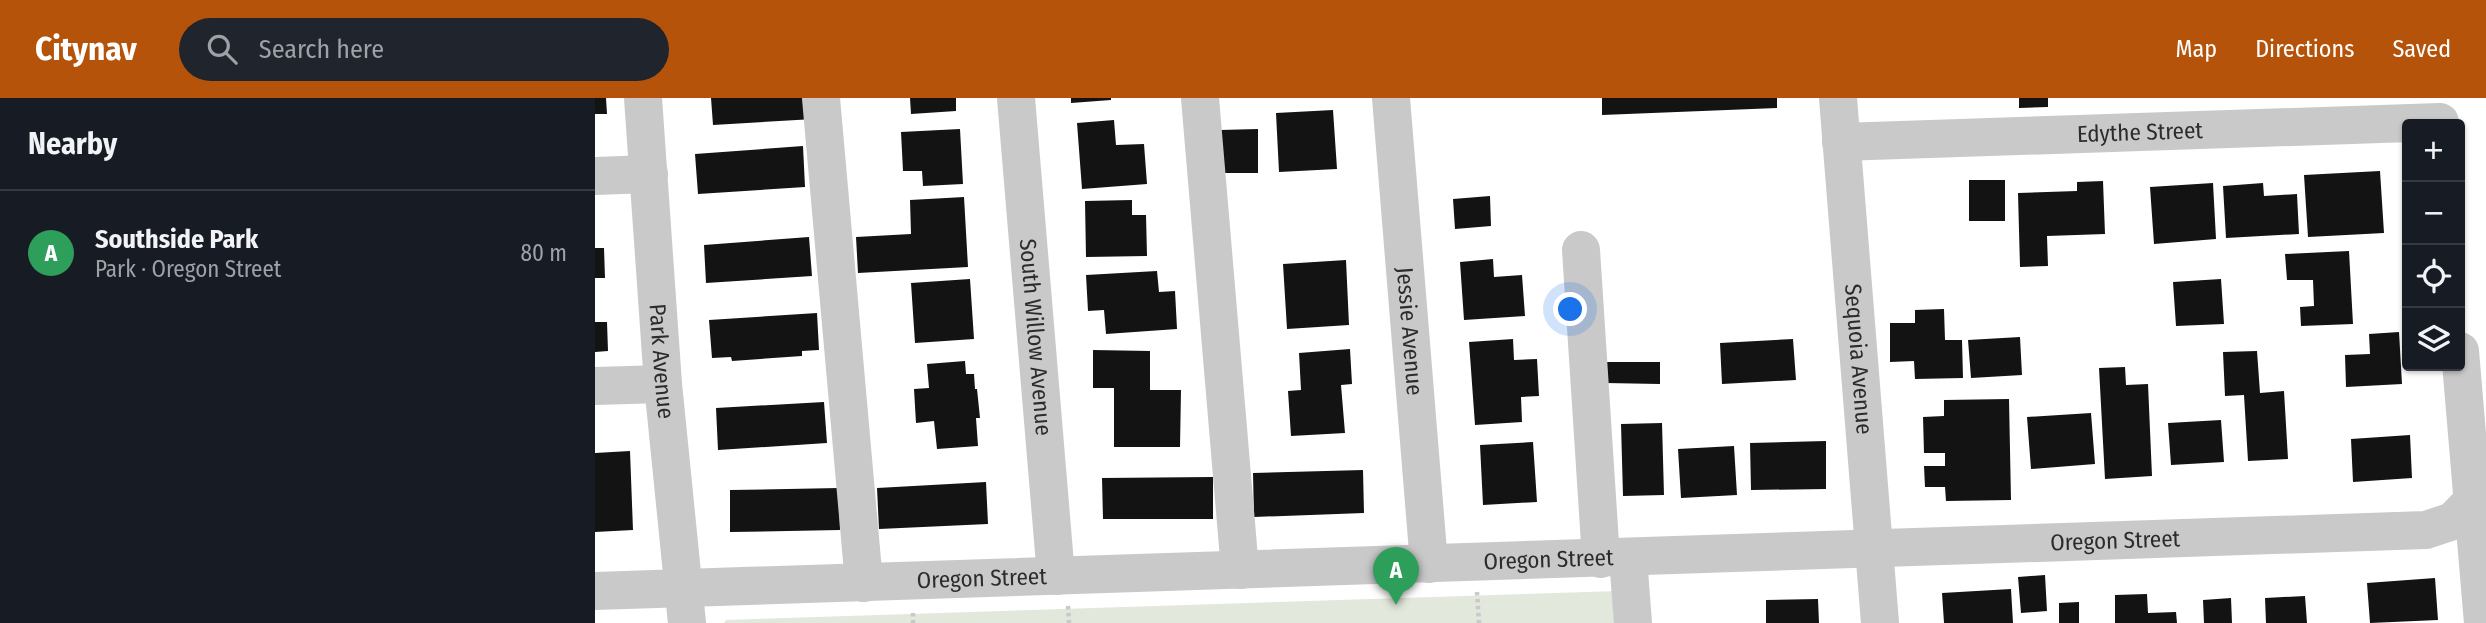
<!DOCTYPE html>
<meta charset="utf-8">
<style>
:root{--surface:#171b24;--page:#20242c;--text:#f1f3f6;--muted:#9ea1a6;--line:#363941;--accent:#b45309}
body{margin:0;font-family:"Fira Sans Condensed",sans-serif;background:var(--page);color:var(--text)}
.controls{position:absolute;right:21px;top:21px;display:grid;overflow:hidden;border-radius:7px;box-shadow:0 2px 5px #0004}
.controls button{width:63px;height:63px;display:grid;place-items:center;padding:0;border:0;border-bottom:2px solid var(--line);background:var(--surface);color:var(--text);font:35px sans-serif}
.you{position:absolute;left:976px;top:212px;width:24px;height:24px;margin:-18px;border:5px solid #fff;border-radius:50%;background:#1a73e8;box-shadow:0 0 0 10px #1a73e833}
.badge{display:grid;place-items:center;width:46px;height:46px;border-radius:50%;background:var(--accent);color:#fff;font-size:23px;font-weight:700}
.pin{position:absolute;translate:-50% -58px;filter:drop-shadow(0 2px 4px #0008)}
.pin::after{content:'';position:absolute;top:37px;width:24px;height:21px;background:inherit;clip-path:polygon(0 0,100% 0,50% 100%)}
.list{margin:0;padding:0;list-style:none}
h2{display:flex;justify-content:space-between;align-items:center;height:91px;margin:0;padding:0 28px;font-size:30px}
h2 small{font-size:23px;font-weight:400;color:var(--muted)}
.list li{display:grid;grid-template-columns:46px 1fr auto;gap:21px;align-items:center;box-sizing:border-box;height:126px;padding:0 28px;border-top:2px solid var(--line)}
.list b{display:block;font-size:26px;white-space:nowrap}
.list p{margin:0;font-size:23px;white-space:nowrap;color:var(--muted)}
.list em{font-size:23px;font-style:normal;color:var(--muted)}
.icon{flex:none;width:38px;height:38px;fill:none;stroke:currentColor;stroke-width:2;stroke-linecap:round;stroke-linejoin:round}
.map{position:relative;flex:none;width:1891px;height:525px;overflow:hidden}
header{display:flex;align-items:center;gap:42px;box-sizing:border-box;height:98px;padding:0 35px;background:var(--accent);color:#fff}
header strong{font-size:33px}
nav{display:flex;gap:38px;margin-inline-start:auto;font-size:24px}
.search{width:490px;height:63px;background:var(--page);display:flex;align-items:center;gap:18px;box-sizing:border-box;padding:0 24px;border-radius:38px;color:var(--muted);font-size:26px}
main{display:flex}
aside{flex:1;background:var(--surface)}
.map>svg:first-child{display:block}
</style>
<header>
<strong>Citynav</strong>
<div class="search"><svg class="icon" aria-label="search" viewBox="0 0 24 24"><circle cx="10" cy="10" r="6"/><path d="M15 15l6 6"/></svg>Search here</div>
<nav><a>Map</a><a>Directions</a><a>Saved</a></nav>
</header>
<main>
<aside>
<h2>Nearby<small></small></h2>
<ul class="list">
<li><span class="badge" style="background:#2e9e5b">A</span><div><b>Southside Park</b><p>Park · Oregon Street</p></div><em>80 m</em></li>
</ul>
</aside>
<div class="map">
<svg width="1891" height="525" viewBox="0 0 1891 525">
<rect width="100%" height="100%" fill="#fff"/>
<path fill="#e2e8db" d="M 1024,493 L 1026,525 L 129,525 L 131,522 Z"/>
<path fill="#131313" d="M 0,0 L 11,0 L 12,16 L 0,16 Z
M 116,0 L 217,0 L 219,21 L 118,27 Z
M 315,0 L 361,0 L 361,13 L 316,16 Z
M 476,0 L 516,0 L 516,2 L 476,5 Z
M 1007,0 L 1182,0 L 1182,10 L 1007,17 Z
M 1424,0 L 1453,0 L 1453,9 L 1424,10 Z
M 738,12 L 742,71 L 684,74 L 681,15 Z
M 519,22 L 521,47 L 549,46 L 552,86 L 487,91 L 482,25 Z
M 365,31 L 368,86 L 328,88 L 327,73 L 308,73 L 306,34 Z
M 663,31 L 663,75 L 626,75 L 625,32 Z
M 208,48 L 210,89 L 103,96 L 100,56 Z
M 1785,73 L 1789,135 L 1713,139 L 1709,77 Z
M 1374,82 L 1410,82 L 1410,123 L 1374,123 Z
M 1508,83 L 1510,136 L 1452,138 L 1453,168 L 1425,169 L 1423,95 L 1482,93 L 1482,84 Z
M 1618,85 L 1621,141 L 1559,146 L 1555,89 Z
M 1668,85 L 1669,98 L 1702,96 L 1704,136 L 1631,140 L 1628,88 Z
M 895,98 L 896,128 L 860,131 L 858,101 Z
M 369,99 L 373,169 L 263,175 L 261,139 L 316,136 L 315,102 Z
M 537,102 L 537,117 L 551,117 L 552,158 L 491,159 L 490,103 Z
M 214,139 L 217,178 L 111,185 L 109,147 Z
M 0,150 L 9,150 L 10,180 L 0,180 Z
M 1754,153 L 1758,226 L 1706,228 L 1705,209 L 1719,208 L 1718,182 L 1692,182 L 1690,156 Z
M 898,161 L 899,179 L 927,177 L 930,218 L 869,222 L 865,164 Z
M 751,162 L 754,227 L 692,231 L 688,166 Z
M 562,173 L 564,194 L 580,193 L 582,231 L 511,236 L 509,212 L 493,213 L 491,177 Z
M 375,181 L 379,241 L 320,245 L 316,185 Z
M 1626,181 L 1629,226 L 1581,228 L 1578,184 Z
M 1349,211 L 1350,242 L 1367,242 L 1368,280 L 1320,281 L 1319,263 L 1295,264 L 1295,225 L 1320,225 L 1320,212 Z
M 222,215 L 224,252 L 207,253 L 207,258 L 137,263 L 136,259 L 117,260 L 114,222 Z
M 0,224 L 12,224 L 13,253 L 0,254 Z
M 1804,234 L 1807,286 L 1751,289 L 1750,257 L 1775,256 L 1774,236 Z
M 1425,239 L 1427,277 L 1376,280 L 1373,242 Z
M 918,241 L 919,262 L 942,261 L 944,298 L 926,299 L 927,324 L 880,327 L 874,244 Z
M 1198,241 L 1201,282 L 1127,286 L 1125,245 Z
M 755,251 L 757,286 L 746,287 L 750,335 L 696,338 L 693,293 L 706,292 L 704,255 Z
M 498,252 L 555,253 L 555,292 L 586,292 L 585,349 L 519,349 L 519,290 L 498,290 Z
M 1662,253 L 1665,295 L 1689,293 L 1693,361 L 1653,363 L 1649,297 L 1630,298 L 1628,254 Z
M 370,263 L 371,276 L 379,276 L 380,291 L 382,291 L 385,320 L 381,320 L 383,348 L 342,351 L 339,323 L 321,325 L 319,291 L 334,290 L 332,266 Z
M 1011,264 L 1065,264 L 1065,286 L 1010,285 Z
M 1530,269 L 1531,287 L 1553,286 L 1557,378 L 1510,381 L 1504,270 Z
M 1414,301 L 1416,402 L 1351,403 L 1350,389 L 1330,389 L 1329,368 L 1350,368 L 1350,355 L 1329,355 L 1328,319 L 1349,318 L 1349,302 Z
M 229,304 L 232,345 L 123,352 L 121,310 Z
M 1496,315 L 1500,366 L 1436,371 L 1432,319 Z
M 1626,322 L 1629,364 L 1576,367 L 1573,325 Z
M 1067,325 L 1069,397 L 1028,398 L 1026,326 Z
M 1815,337 L 1817,380 L 1758,384 L 1756,341 Z
M 1231,343 L 1231,391 L 1156,392 L 1155,345 Z
M 938,344 L 942,404 L 888,407 L 885,347 Z
M 1139,348 L 1142,397 L 1086,400 L 1083,351 Z
M 35,353 L 38,432 L 0,434 L 0,355 Z
M 768,372 L 769,415 L 659,419 L 658,375 Z
M 618,379 L 618,421 L 508,421 L 507,380 Z
M 391,384 L 393,426 L 284,431 L 282,390 Z
M 244,390 L 245,432 L 135,434 L 135,392 Z
M 1450,477 L 1452,513 L 1426,515 L 1423,479 Z
M 1840,480 L 1843,522 L 1775,525 L 1772,485 Z
M 1416,491 L 1418,525 L 1349,525 L 1347,495 Z
M 1552,496 L 1553,515 L 1581,514 L 1582,525 L 1520,525 L 1520,497 Z
M 1710,498 L 1712,525 L 1671,525 L 1670,500 Z
M 1636,500 L 1637,525 L 1609,525 L 1608,502 Z
M 1223,501 L 1224,525 L 1171,525 L 1171,502 Z
M 1484,504 L 1484,525 L 1464,525 L 1464,505 Z"/>
<g fill="none" stroke-linecap="round" stroke-linejoin="round">
<path stroke="#c9c9c9" stroke-width="4.5" stroke-dasharray="3.5 3.5" stroke-linecap="butt" d="M 882,494 L 884,525
M 473,508 L 474,525
M 318,515 L 318,525"/>
<g stroke="#c9c9c9" stroke-width="38">
<path id="s1" d="M 48,0 L 68,286 L 92,525"/>
<path d="M 226,0 L 269,485"/>
<path id="s2" d="M 421,0 L 461,478"/>
<path d="M 605,0 L 645,472"/>
<path id="s3" d="M 796,0 L 834,466"/>
<path id="s4" d="M 1243,0 L 1285,525"/>
<path id="s5" d="M 1246,44 L 1845,24"/>
<path d="M 0,78 L 54,76"/>
<path d="M 986,152 L 1006,461"/>
<path d="M 1865,253 L 1888,525"/>
<path d="M 0,288 L 68,286"/>
<path d="M 1033,460 L 1038,525"/>
<path id="s6" d="M 0,493 L 1831,432 L 1858,423 L 1891,389"/>
</g>
</g>
<g text-anchor="middle" dominant-baseline="central" stroke-width="7" stroke-linejoin="round" paint-order="stroke">
<g font-size="23" fill="#2c2c2c" stroke="#fff">
<text stroke="none"><textPath href="#s5" startOffset="299">Edythe Street</textPath></text>
<text stroke="none"><textPath href="#s3" startOffset="234">Jessie Avenue</textPath></text>
<text stroke="none"><textPath href="#s2" startOffset="240">South Willow Avenue</textPath></text>
<text stroke="none"><textPath href="#s1" startOffset="264">Park Avenue</textPath></text>
<text stroke="none"><textPath href="#s4" startOffset="262">Sequoia Avenue</textPath></text>
<text stroke="none"><textPath href="#s6" startOffset="1521">Oregon Street</textPath></text>
<text stroke="none"><textPath href="#s6" startOffset="954">Oregon Street</textPath></text>
<text stroke="none"><textPath href="#s6" startOffset="387">Oregon Street</textPath></text>
</g>
</g>
</svg>
<div class="controls">
<button>+</button>
<button>−</button>
<button><svg class="icon" aria-label="locate" viewBox="0 0 24 24"><circle cx="12" cy="12" r="6"/><path d="M12 2v4M12 18v4M2 12h4M18 12h4"/></svg></button>
<button><svg class="icon" aria-label="layers" viewBox="0 0 24 24"><path d="M12 4l9 5-9 5-9-5zM3 14l9 5 9-5"/></svg></button>
</div>
<div class="you"></div>
<div class="pin badge" style="left:801px;top:507px;background:#2e9e5b">A</div>
</div>
</main>
